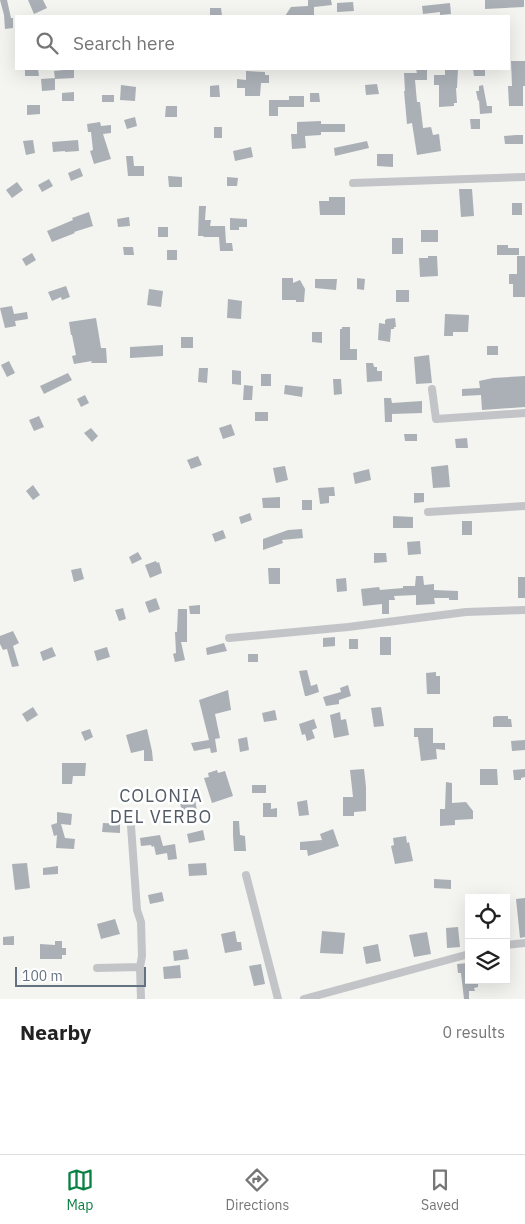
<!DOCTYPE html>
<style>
:root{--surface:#fff;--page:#f6f6f6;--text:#222;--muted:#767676;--line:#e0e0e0;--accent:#0b8043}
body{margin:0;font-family:"IBM Plex Sans",sans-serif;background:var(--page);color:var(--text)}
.controls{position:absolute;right:15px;bottom:15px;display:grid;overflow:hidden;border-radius:0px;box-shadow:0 5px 20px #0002}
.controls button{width:45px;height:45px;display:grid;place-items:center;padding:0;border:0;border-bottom:1px solid var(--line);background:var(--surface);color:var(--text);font:25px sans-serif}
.scale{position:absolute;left:15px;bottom:12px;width:131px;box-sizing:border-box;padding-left:5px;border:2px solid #647180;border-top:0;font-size:14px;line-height:18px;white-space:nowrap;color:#647180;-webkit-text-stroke:4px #fff;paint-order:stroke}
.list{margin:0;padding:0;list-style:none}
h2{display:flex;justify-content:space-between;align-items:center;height:65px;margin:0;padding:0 20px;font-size:21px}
h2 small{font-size:16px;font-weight:400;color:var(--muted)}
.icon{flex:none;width:28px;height:28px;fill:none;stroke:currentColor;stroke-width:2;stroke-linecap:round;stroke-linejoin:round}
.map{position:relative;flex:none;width:525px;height:999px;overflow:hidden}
.search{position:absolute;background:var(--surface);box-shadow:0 5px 20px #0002;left:15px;right:15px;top:15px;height:55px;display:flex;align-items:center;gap:12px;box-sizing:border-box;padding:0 18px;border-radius:0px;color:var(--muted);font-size:19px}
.sheet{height:155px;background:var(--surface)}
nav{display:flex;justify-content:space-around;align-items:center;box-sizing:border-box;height:70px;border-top:1px solid var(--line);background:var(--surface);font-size:14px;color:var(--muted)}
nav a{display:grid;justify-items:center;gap:2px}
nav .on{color:var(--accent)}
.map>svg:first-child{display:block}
</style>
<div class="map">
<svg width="525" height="999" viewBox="0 0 525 999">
<rect width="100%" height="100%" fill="#f4f4f0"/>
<path fill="#aab0b6" d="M 0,0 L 7,0 L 11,18 L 13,18 L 13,28 L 5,29 L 4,15 Z
M 28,0 L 43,0 L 47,8 L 34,14 Z
M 308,0 L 331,0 L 332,5 L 314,7 L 314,16 L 285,16 L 291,7 L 308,6 Z
M 485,0 L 524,0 L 524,7 L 485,9 Z
M 353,2 L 354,11 L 337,12 L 337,3 Z
M 450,3 L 451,14 L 440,15 L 440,12 L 423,14 L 422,6 Z
M 210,8 L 221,8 L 222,16 L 210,16 Z
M 511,61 L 525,61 L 525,86 L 523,86 L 523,106 L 509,106 L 508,86 L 512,86 Z
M 25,69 L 38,69 L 39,76 L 25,76 Z
M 74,69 L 74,78 L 55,79 L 54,71 Z
M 416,69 L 427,69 L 427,80 L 415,80 L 417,102 L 420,102 L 423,128 L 431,127 L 433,135 L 439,134 L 441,151 L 417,155 L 412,123 L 407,124 L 404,91 L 405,91 L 404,73 L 417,73 Z
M 445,69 L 458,69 L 457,88 L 456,88 L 457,103 L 454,103 L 454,106 L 439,107 L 439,85 L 434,85 L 434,75 L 445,75 Z
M 473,69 L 485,69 L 485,76 L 474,76 Z
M 246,71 L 265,72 L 265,75 L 269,75 L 269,83 L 261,83 L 260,96 L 245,96 L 245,88 L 237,88 L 237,79 L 246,80 Z
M 55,78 L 55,90 L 42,91 L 41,79 Z
M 377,84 L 379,94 L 366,95 L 365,85 Z
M 121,85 L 136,87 L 135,101 L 120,100 Z
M 219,85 L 220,97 L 210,97 L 210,86 Z
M 483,85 L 487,106 L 492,106 L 492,113 L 480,114 L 479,100 L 478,101 L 476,91 L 479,91 L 479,86 Z
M 74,92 L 74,101 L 62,101 L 62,93 Z
M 310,93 L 319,93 L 320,102 L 310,102 Z
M 102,95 L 114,95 L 114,102 L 102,102 Z
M 289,96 L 304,96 L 304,107 L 278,107 L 278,116 L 269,116 L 269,100 L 289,100 Z
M 27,105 L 40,105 L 40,114 L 27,115 Z
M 166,106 L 177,106 L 177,117 L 165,117 Z
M 135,117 L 137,126 L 127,129 L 124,120 Z
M 470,119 L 480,119 L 480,129 L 471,129 Z
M 321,121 L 321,124 L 345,124 L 345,132 L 321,132 L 321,135 L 305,136 L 306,148 L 292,149 L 291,134 L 297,134 L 297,122 Z
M 100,122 L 101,126 L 111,125 L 111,133 L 103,134 L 111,159 L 94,164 L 90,151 L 93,150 L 91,132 L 88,132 L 87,124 Z
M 214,127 L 222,127 L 222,138 L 214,138 Z
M 516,135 L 523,135 L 523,144 L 505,144 L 504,136 Z
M 33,140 L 35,153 L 26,155 L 23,141 Z
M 78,140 L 79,151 L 65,152 L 65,151 L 53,152 L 52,142 Z
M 367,141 L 369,148 L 335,156 L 334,148 Z
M 251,147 L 253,157 L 235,161 L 233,151 Z
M 377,154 L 393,154 L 393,167 L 377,166 Z
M 126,156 L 133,156 L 134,166 L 144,166 L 144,176 L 128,176 Z
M 80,168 L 83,176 L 71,181 L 68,173 Z
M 168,176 L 182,177 L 182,187 L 169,187 Z
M 227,177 L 238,178 L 237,186 L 227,186 Z
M 49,179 L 53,186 L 42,192 L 38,185 Z
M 17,182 L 23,190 L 12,198 L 6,190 Z
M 459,189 L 472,189 L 474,216 L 461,217 Z
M 329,197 L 345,197 L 345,215 L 320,215 L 319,201 L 329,201 Z
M 512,203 L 522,203 L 522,215 L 512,215 Z
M 199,206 L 206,206 L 205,220 L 211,220 L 210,226 L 225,226 L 226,243 L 232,243 L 233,251 L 220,251 L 219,237 L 203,237 L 204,236 L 198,236 Z
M 89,212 L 93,226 L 74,232 L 75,233 L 52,242 L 47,231 L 73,220 L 72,218 Z
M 129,217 L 130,226 L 118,227 L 117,219 Z
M 230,218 L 247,219 L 247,227 L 239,227 L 239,230 L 230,230 Z
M 158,227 L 168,227 L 168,237 L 158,237 Z
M 421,230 L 438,230 L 438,242 L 421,242 Z
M 392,238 L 403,238 L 403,254 L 392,254 Z
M 497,245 L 508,245 L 508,248 L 519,248 L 519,255 L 497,255 Z
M 123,247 L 133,247 L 134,255 L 124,255 Z
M 167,250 L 177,250 L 177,260 L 167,260 Z
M 32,253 L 36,260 L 26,266 L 22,259 Z
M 428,256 L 437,256 L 438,276 L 420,277 L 419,258 L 428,258 Z
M 517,256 L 525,256 L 525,297 L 513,297 L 513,284 L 509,284 L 509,274 L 517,274 Z
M 282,278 L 293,278 L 293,283 L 300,280 L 305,289 L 304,302 L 296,302 L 296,300 L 282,300 Z
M 357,278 L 365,279 L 364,290 L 357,289 Z
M 315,279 L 337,279 L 336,290 L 315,288 Z
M 66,286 L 70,297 L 62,300 L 61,297 L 52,301 L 48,292 Z
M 149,289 L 163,291 L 161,307 L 147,305 Z
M 396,290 L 409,290 L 409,302 L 396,302 Z
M 228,299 L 242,301 L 241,319 L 227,318 Z
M 12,306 L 14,314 L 27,312 L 28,319 L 15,321 L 16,326 L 5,328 L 0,308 Z
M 445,314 L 469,315 L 468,332 L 453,332 L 453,336 L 444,336 Z
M 96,318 L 101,348 L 106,348 L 107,363 L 91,363 L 92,361 L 74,364 L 72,356 L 76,355 L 72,335 L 71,335 L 69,322 Z
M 395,318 L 396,327 L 394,327 L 394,329 L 391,329 L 390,342 L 378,340 L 379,323 L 385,324 L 385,320 L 386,320 L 386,319 Z
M 342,327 L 350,327 L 350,349 L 357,349 L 357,360 L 340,360 L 340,329 L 342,329 Z
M 312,332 L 322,332 L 322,343 L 312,342 Z
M 181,337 L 193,337 L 193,348 L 181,348 Z
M 163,345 L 163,356 L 130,358 L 130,347 Z
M 487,346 L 498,346 L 498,355 L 487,355 Z
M 429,355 L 432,383 L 416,384 L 414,357 Z
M 9,361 L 15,373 L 7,377 L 1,365 Z
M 366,363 L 373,363 L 374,367 L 377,367 L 377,371 L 382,371 L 382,381 L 367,382 Z
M 199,368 L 208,368 L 207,383 L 198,382 Z
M 232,370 L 241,371 L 241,385 L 232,384 Z
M 68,373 L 72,380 L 44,394 L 40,386 Z
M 261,374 L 271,374 L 271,386 L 261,386 Z
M 525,376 L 525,407 L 482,410 L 481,395 L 462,396 L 462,389 L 480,388 L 479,381 L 493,378 Z
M 333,379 L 341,379 L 342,394 L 334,395 Z
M 244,385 L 253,386 L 252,400 L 243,400 Z
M 285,385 L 303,387 L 302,397 L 284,394 Z
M 85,395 L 89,403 L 81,407 L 77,399 Z
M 384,398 L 391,398 L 392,403 L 422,401 L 422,413 L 392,414 L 392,422 L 385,422 Z
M 255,412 L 268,412 L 268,421 L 255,421 Z
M 39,416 L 44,427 L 34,431 L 29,420 Z
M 231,424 L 235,435 L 223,439 L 219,428 Z
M 91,428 L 98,436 L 92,442 L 84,433 Z
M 404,434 L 417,434 L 417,441 L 405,441 Z
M 467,438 L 468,448 L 456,448 L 455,439 Z
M 198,456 L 202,465 L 191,469 L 187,460 Z
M 448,465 L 450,487 L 433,488 L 431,467 Z
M 285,466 L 288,480 L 276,483 L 273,468 Z
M 369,469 L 371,480 L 355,484 L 353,473 Z
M 33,485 L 40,495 L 33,500 L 26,491 Z
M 334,487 L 335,496 L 329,496 L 329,503 L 320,504 L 318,488 Z
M 414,493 L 424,493 L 424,502 L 414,503 Z
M 280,497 L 280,508 L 263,508 L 262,498 Z
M 302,500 L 312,500 L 312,510 L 302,510 Z
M 250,513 L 252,520 L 241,524 L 239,517 Z
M 393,516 L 413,517 L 413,528 L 393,528 Z
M 462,521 L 472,521 L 472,535 L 462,535 Z
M 302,529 L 303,538 L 282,540 L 283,543 L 263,550 L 263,539 L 288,530 Z
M 223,530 L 226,538 L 215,542 L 212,534 Z
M 420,541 L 421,554 L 408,555 L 407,542 Z
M 138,552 L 142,559 L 132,564 L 129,557 Z
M 374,553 L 386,553 L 387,562 L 374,563 Z
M 156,561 L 157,563 L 159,562 L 162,573 L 150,578 L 145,565 Z
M 81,568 L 84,579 L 74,582 L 71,570 Z
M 268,568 L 280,568 L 280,584 L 269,584 Z
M 416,576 L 423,576 L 424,585 L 434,584 L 434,590 L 458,591 L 458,600 L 449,600 L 449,598 L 434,598 L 435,604 L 416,605 L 416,595 L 394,596 L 395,600 L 389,600 L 389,614 L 382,614 L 382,604 L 363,606 L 361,589 L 379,587 L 380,590 L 403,588 L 403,586 L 415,586 Z
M 518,577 L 525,577 L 525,598 L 518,598 Z
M 346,578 L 347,591 L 337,592 L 336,579 Z
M 156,598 L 160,609 L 149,613 L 145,602 Z
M 200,605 L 200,614 L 190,614 L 189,606 Z
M 123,608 L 126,619 L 119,621 L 115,610 Z
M 178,609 L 187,609 L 187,642 L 181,642 L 185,660 L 175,662 L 173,654 L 176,653 L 175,632 L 177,632 Z
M 13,631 L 19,643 L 13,646 L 19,666 L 12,667 L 7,649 L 3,650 L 0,644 L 0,636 Z
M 335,637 L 335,646 L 323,647 L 323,638 Z
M 380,637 L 391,637 L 391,655 L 380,655 Z
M 349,639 L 358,639 L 358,649 L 349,649 Z
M 224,643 L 227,651 L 207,655 L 206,648 Z
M 52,647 L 56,656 L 43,661 L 40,652 Z
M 107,647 L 110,657 L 97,661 L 94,651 Z
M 248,654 L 258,654 L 258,662 L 248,662 Z
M 307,670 L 311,686 L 317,684 L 319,692 L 307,696 L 305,696 L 299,671 Z
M 436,672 L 436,676 L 440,676 L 440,694 L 427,694 L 426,673 Z
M 348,685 L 351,696 L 339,700 L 339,704 L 326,706 L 323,697 L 341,692 L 340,688 Z
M 228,690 L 231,710 L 215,714 L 220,738 L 215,739 L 217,752 L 211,753 L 210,748 L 194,751 L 191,743 L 209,740 L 199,700 Z
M 33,707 L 38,715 L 27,722 L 22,714 Z
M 381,707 L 384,726 L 374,727 L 371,708 Z
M 275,710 L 277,720 L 264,722 L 262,713 Z
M 340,712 L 341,720 L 346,719 L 349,735 L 334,738 L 330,715 Z
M 496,716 L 508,716 L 508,719 L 511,719 L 512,727 L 493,727 L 493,717 Z
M 314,719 L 317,728 L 312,730 L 315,738 L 307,741 L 305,734 L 302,735 L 299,724 Z
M 414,728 L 433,728 L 433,743 L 445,743 L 445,750 L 436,749 L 437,759 L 421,761 L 418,737 L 414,737 Z
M 90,729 L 93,737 L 85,741 L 81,732 Z
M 147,729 L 152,751 L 153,761 L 144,761 L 144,750 L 131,753 L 126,735 Z
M 247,737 L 249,750 L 240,752 L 238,739 Z
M 525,740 L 525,750 L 512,751 L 511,741 Z
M 62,763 L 86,763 L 85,776 L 73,776 L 72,784 L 62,784 Z
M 364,769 L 366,787 L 366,811 L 354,812 L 354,816 L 343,816 L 343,797 L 353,797 L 350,770 Z
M 480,769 L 497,769 L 498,785 L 480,785 Z
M 525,769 L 525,777 L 521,778 L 521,780 L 514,780 L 513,770 Z
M 217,770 L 218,773 L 225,771 L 233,796 L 212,803 L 204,778 L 209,777 L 208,773 Z
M 446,782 L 452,783 L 452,803 L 466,802 L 473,811 L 473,819 L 455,820 L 455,825 L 440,826 L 440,809 L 445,809 Z
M 252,785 L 266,785 L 266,793 L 252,793 Z
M 187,798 L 195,798 L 197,812 L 183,813 L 180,804 L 187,803 Z
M 307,800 L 309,815 L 299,816 L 297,802 Z
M 263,803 L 271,803 L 271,809 L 277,808 L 277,817 L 263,817 Z
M 57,812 L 72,814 L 71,825 L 61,824 L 65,838 L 75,839 L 74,849 L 56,848 L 57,835 L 54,836 L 51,825 L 57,823 Z
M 233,821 L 239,821 L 240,835 L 245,836 L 246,851 L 234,851 L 233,835 Z
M 103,823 L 120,824 L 120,833 L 102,832 Z
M 333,829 L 339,846 L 308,856 L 307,850 L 300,850 L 300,842 L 322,840 L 320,834 Z
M 203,830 L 205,840 L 189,843 L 187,834 Z
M 160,835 L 163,846 L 175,844 L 177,859 L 168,860 L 167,853 L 156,855 L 154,846 L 152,847 L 151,845 L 141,846 L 140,838 Z
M 406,836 L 407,843 L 409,842 L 413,861 L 395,864 L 391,846 L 394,845 L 393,838 Z
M 27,863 L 30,888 L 15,890 L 12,864 Z
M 206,863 L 207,875 L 189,876 L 188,864 Z
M 58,866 L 58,874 L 43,875 L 43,868 Z
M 434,879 L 451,880 L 451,889 L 434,888 Z
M 162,892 L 164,901 L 150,904 L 148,895 Z
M 525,898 L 525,937 L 520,938 L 516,899 Z
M 115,919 L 120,934 L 101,939 L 97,924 Z
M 458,927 L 460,947 L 447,948 L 446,928 Z
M 235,931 L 237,942 L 241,942 L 242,950 L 225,953 L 221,934 Z
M 322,931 L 345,933 L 343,954 L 320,953 Z
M 427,932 L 431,954 L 414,957 L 409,935 Z
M 14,936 L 14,945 L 3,945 L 3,937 Z
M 55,941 L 62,941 L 62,948 L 66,948 L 66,955 L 62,955 L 62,959 L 40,959 L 40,944 L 55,945 Z
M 378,944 L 381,961 L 366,964 L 363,947 Z
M 187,949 L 189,959 L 174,961 L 173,951 Z
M 469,963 L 469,980 L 478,980 L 478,987 L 474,988 L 475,991 L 469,991 L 469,999 L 464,999 L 461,973 L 458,973 L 457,964 Z
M 261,964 L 265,984 L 254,986 L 249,966 Z
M 180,965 L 181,978 L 164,979 L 163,967 Z"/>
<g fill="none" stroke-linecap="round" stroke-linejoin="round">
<path stroke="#c2c4c8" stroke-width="8" d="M 353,183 L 525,177
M 432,389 L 436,419 L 525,413
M 428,512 L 525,506
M 229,638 L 348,627 L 466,612 L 525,610
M 131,826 L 137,910 L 141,922 L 142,956 L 140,967 L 141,999
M 246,875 L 278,999
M 506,945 L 525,943
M 97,968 L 140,967
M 304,999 L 469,954"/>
</g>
<g text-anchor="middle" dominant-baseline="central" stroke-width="5" stroke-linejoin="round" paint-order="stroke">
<g font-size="18" letter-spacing="1" fill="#525b66" stroke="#fff">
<text x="161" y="795">COLONIA<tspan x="161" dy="21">DEL VERBO</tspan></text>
</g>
</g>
</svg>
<div class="controls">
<button><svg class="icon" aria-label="locate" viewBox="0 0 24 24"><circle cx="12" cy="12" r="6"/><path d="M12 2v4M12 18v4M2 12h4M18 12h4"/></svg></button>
<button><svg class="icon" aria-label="layers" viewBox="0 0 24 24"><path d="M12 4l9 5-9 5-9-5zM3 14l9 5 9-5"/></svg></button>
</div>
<div class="scale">100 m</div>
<div class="search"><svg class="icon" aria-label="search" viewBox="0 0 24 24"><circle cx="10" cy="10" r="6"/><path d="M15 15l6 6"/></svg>Search here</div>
</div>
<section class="sheet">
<h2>Nearby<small>0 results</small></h2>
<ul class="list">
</ul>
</section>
<nav>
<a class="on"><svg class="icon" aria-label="map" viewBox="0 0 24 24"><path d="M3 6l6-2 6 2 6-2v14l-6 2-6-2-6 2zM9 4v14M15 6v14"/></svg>Map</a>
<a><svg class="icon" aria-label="directions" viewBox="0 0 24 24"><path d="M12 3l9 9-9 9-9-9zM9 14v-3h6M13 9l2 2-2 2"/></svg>Directions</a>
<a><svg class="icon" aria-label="saved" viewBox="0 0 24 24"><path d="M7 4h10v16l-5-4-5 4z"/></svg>Saved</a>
</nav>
